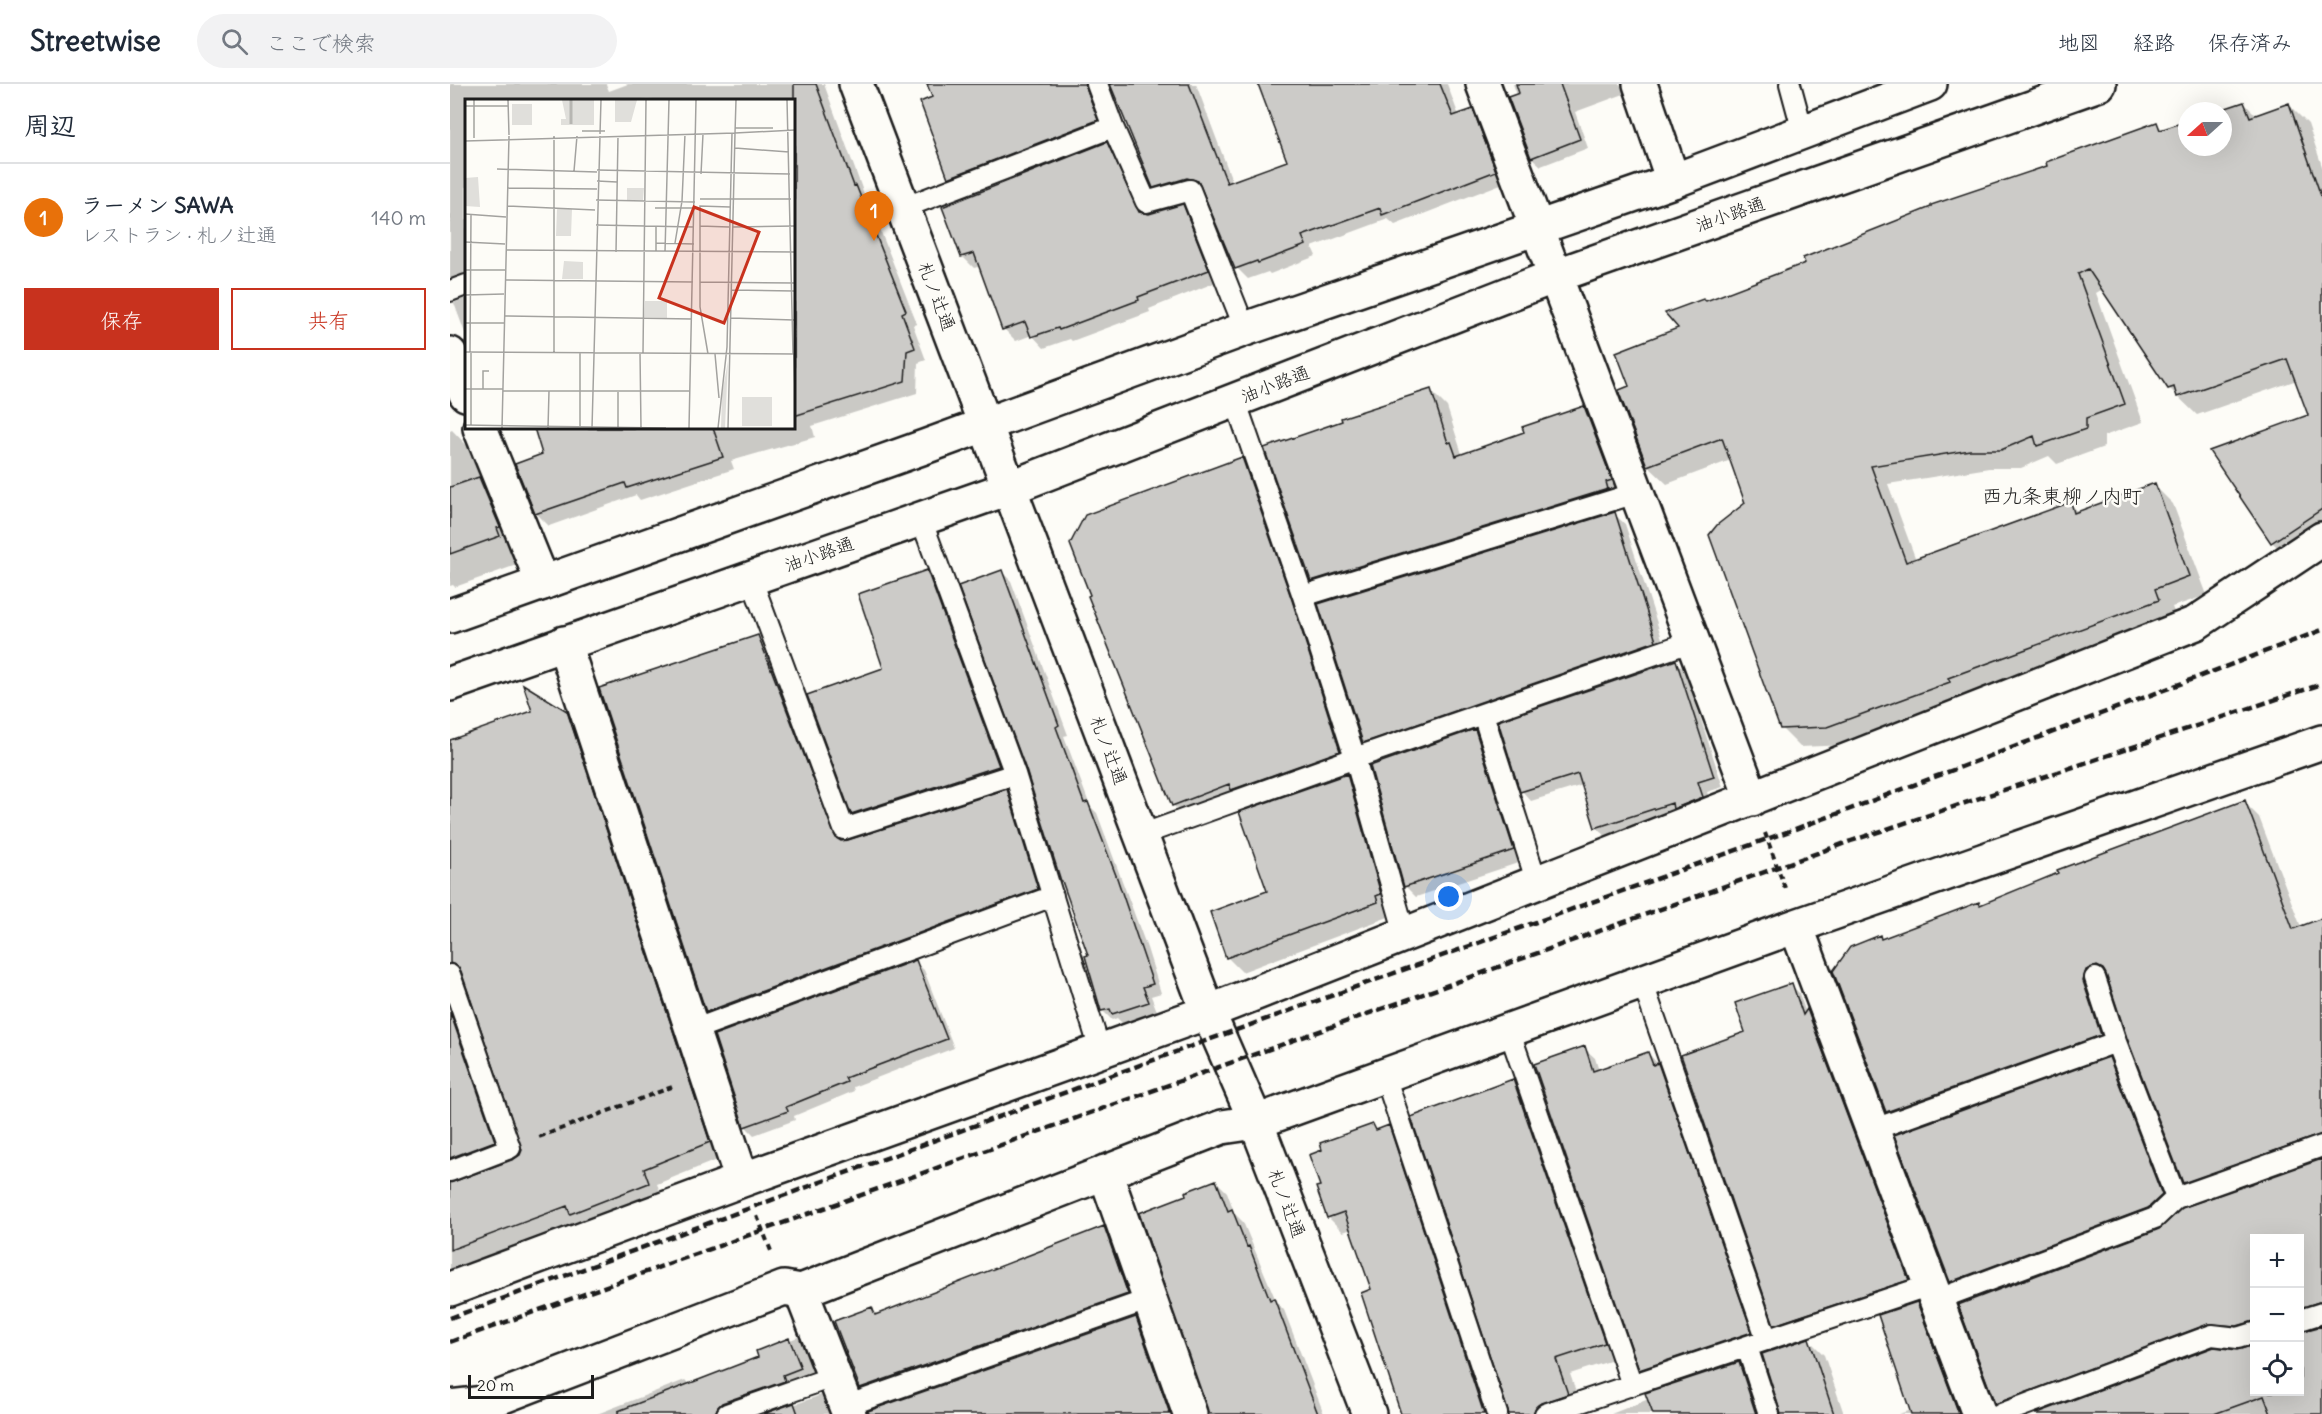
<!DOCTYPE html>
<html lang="ja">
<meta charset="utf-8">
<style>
:root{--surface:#fff;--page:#f2f2f3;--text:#1f2937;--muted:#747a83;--line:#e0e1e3;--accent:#c8321e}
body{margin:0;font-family:Delius,"Klee One",sans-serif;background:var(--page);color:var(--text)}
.controls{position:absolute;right:18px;bottom:18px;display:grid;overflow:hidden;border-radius:0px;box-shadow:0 6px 24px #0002}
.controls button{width:54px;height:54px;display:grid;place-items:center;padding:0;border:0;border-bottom:2px solid var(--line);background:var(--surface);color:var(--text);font:30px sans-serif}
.compass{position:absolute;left:1728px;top:18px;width:54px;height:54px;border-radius:50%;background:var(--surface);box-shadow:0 6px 24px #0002;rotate:249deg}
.scale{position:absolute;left:18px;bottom:15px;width:126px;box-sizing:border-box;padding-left:6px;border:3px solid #1c1c1c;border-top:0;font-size:16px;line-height:21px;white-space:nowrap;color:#1c1c1c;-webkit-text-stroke:4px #fdfcf7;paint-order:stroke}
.you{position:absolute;left:999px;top:813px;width:21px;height:21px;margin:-15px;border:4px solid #fff;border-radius:50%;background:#1a73e8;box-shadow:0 0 0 9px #1a73e833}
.badge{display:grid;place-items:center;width:39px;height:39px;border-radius:50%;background:var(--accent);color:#fff;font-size:20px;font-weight:700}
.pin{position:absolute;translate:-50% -50px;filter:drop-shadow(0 2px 3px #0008)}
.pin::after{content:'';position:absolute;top:32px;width:21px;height:18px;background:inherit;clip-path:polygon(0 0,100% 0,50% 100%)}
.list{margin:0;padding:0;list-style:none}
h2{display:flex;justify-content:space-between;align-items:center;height:78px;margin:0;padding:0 24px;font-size:26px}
h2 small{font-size:20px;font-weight:400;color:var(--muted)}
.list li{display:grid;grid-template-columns:39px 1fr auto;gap:18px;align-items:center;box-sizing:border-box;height:108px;padding:0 24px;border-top:2px solid var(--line)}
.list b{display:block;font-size:22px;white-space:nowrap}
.list p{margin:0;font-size:20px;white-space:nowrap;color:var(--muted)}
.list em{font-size:20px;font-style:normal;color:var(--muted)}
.actions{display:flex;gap:12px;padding:18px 24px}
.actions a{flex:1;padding:14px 0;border:2px solid var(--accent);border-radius:0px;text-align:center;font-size:21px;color:var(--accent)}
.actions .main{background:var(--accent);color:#fff}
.icon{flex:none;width:33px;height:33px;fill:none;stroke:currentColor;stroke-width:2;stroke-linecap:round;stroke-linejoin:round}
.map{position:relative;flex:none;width:1872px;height:1330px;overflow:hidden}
header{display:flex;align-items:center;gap:36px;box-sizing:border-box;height:84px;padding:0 30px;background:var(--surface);border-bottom:2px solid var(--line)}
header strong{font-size:28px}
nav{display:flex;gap:33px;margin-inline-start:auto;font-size:21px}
.search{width:420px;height:54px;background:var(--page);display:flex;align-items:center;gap:15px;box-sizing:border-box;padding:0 21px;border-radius:33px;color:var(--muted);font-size:22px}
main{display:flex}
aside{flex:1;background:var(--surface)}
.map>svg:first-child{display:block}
</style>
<header>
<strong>Streetwise</strong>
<div class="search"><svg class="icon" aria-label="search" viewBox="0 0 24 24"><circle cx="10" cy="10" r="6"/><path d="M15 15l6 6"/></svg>ここで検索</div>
<nav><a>地図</a><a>経路</a><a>保存済み</a></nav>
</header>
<main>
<aside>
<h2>周辺<small></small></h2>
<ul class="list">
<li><span class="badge" style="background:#e8710a">1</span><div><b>ラーメン SAWA</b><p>レストラン · 札ノ辻通</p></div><em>140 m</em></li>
</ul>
<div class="actions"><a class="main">保存</a><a>共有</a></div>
</aside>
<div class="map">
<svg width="1872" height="1330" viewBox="0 0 1872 1330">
<rect width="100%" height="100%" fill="#fdfcf7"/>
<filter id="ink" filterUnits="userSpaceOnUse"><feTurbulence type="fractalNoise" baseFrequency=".0167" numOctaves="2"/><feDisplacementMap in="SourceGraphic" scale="12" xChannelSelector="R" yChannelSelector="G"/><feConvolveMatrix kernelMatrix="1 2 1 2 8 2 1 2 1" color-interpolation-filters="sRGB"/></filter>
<g filter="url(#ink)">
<path fill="#0003" fill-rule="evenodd" d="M 0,0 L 156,0 L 159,7 L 178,0 L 374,0 L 414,110 L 418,115 L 467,240 L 463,241 L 476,276 L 468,279 L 467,309 L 362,342 L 365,353 L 281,377 L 284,385 L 190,416 L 186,411 L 99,442 L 87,430 L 67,381 L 94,371 L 85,344 L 344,344 L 344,16 L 16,16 L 16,205 L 0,202 Z
M 478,0 L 653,0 L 658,47 L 511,104 L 500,93 L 484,14 Z
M 660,0 L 746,0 L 783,99 L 839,78 L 823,0 L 997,0 L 1009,32 L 1022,27 L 1033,38 L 1056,98 L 945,141 L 938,135 L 862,163 L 866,172 L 820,190 L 818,188 L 798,195 L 787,184 L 753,106 L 749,105 L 715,114 L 704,103 L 662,0 Z
M 1063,0 L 1170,0 L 1174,10 L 1125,28 L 1138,64 L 1091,82 L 1082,74 L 1060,14 L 1067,11 Z
M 1794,19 L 1807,32 L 1839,21 L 1858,40 L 1872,82 L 1872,456 L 1841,477 L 1822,458 L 1762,368 L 1859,332 L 1847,296 L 1747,331 L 1719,304 L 1653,205 L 1646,209 L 1693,338 L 1654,352 L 1654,363 L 1607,380 L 1599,372 L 1571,384 L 1539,384 L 1438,400 L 1466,476 L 1620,420 L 1630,429 L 1704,401 L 1723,420 L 1757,511 L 1722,523 L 1727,535 L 1397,661 L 1350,663 L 1331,644 L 1297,419 L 1281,376 L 1217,400 L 1198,382 L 1171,309 L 1181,303 L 1255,219 L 1707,40 L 1714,47 L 1737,39 L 1737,63 L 1773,63 L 1771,27 Z
M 656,60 L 668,72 L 695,131 L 732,122 L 744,134 L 769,197 L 699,225 L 700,228 L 622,257 L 620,255 L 594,264 L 582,251 L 566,257 L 554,245 L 531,182 L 524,184 L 512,172 Z
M 16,214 L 16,252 L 4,219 Z
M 981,307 L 997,323 L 1012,370 L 1076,349 L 1134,323 L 1150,340 L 1177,412 L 878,513 L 862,496 Z
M 2,346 L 27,372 L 75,478 L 5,503 L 3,501 L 0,502 L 0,347 Z
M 792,374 L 804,387 L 902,680 L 736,734 L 723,721 L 642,512 Z
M 1164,430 L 1175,440 L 1216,567 L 924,668 L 914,658 Z
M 477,488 L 484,495 L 556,690 L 410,737 L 403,729 L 434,585 Z
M 552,488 L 561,497 L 618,651 L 614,652 L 640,722 L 647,729 L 697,864 L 711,909 L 701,912 L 707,927 L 672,939 L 667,934 L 662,936 L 653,927 Z
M 308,553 L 317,562 L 390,757 L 398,758 L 557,707 L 566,716 L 596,814 L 267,937 L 257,927 L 151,605 Z
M 1225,577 L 1235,587 L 1273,703 L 1257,708 L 1262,723 L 1230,729 L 1156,752 L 1146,743 L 1133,701 L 1081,717 L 1072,707 Z
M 116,628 L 131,643 L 274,1073 L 207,1100 L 213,1114 L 136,1144 L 129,1137 L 0,1188 L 0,659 ZM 15,894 L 73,1066 L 71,1072 L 65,1077 L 2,1100 L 6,1094 L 59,1072 L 5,898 Z
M 1025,647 L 1035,657 L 1074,777 L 966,813 L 955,802 Z
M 897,691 L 910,705 L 941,832 L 792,888 L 778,874 L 762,829 L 819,808 Z
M 1794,718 L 1809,733 L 1851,843 L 1872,835 L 1872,1069 L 1749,1113 L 1734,1098 L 1660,897 L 1651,900 L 1665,966 L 1452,1042 L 1437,1027 L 1430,853 L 1432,856 L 1531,822 Z
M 465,878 L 474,886 L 504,964 L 403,1003 L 404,1007 L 344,1032 L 345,1036 L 304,1051 L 296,1043 L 266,952 Z
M 1341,901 L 1349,909 L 1356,929 L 1357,927 L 1365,934 L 1465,1203 L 1334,1248 L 1326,1240 L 1297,949 Z
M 1134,964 L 1145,974 L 1149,987 L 1198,969 L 1218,991 L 1311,1259 L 1201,1295 L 1191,1285 Z
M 1659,975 L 1671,987 L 1723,1124 L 1513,1209 L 1501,1197 Z
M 1063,996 L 1078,1011 L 1169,1274 L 1120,1290 L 1132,1325 L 1118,1330 L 1060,1330 Z
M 923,1042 L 928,1047 L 938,1043 L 953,1058 L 1043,1330 L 953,1330 L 923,1206 L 902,1145 L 893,1148 L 878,1133 L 872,1103 Z
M 1872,1076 L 1872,1237 L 1856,1242 L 1855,1247 L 1872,1243 L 1872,1330 L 1590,1330 L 1804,1263 L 1804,1308 L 1850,1308 L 1850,1154 L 1804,1154 L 1804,1256 L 1773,1254 L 1558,1330 L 1546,1319 L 1710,1147 Z
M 766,1097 L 777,1108 L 785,1130 L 793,1138 L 827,1219 L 834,1226 L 874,1330 L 760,1330 L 738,1112 Z
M 654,1144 L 667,1157 L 690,1223 L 423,1317 L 411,1304 L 422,1225 L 428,1231 Z
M 1467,1220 L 1482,1235 L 1517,1330 L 1449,1330 L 1463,1325 Z
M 686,1234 L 696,1245 L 726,1330 L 419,1330 Z
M 348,1253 L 358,1264 L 372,1298 L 282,1330 L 147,1330 L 235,1296 L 240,1301 L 310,1274 L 308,1268 Z
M 1359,1256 L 1374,1271 L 1394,1330 L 1331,1330 Z
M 1289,1279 L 1304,1294 L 1316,1330 L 1161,1330 Z
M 371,1311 L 381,1322 L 384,1330 L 318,1330 Z"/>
<path fill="#cccbc8" stroke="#1c1c1c" stroke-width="1.5" d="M 344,0 L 366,0 L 404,102 L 406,101 L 456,227 L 452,229 L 465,264 L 457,267 L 455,297 L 344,332 Z
M 477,0 L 635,0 L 648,36 L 498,94 L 470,18 L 482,13 Z
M 660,0 L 739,0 L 777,99 L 837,77 L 808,0 L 990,0 L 1003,32 L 1023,25 L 1046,87 L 932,131 L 930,124 L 852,152 L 856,161 L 808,179 L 807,177 L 785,185 L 748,97 L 737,94 L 703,104 Z
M 1066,0 L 1110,0 L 1130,55 L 1081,74 L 1058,13 L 1069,9 Z
M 1794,18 L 1800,33 L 1839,19 L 1872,115 L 1872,425 L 1821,459 L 1759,367 L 1858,331 L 1837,275 L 1727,313 L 1724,303 L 1718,305 L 1638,185 L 1628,190 L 1675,320 L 1636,334 L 1636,345 L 1587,362 L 1584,352 L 1551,366 L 1520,366 L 1421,382 L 1456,478 L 1621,418 L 1624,429 L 1705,399 L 1739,492 L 1705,505 L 1709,516 L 1498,594 L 1500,598 L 1377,643 L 1330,645 L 1259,451 L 1267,441 L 1295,419 L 1272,354 L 1197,382 L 1169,309 L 1169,306 L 1179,302 L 1166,268 L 1228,244 L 1215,229 L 1253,215 L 1256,217 L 1355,179 L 1353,174 L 1481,123 L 1481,121 L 1597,82 L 1596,78 L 1707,38 L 1710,46 L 1737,37 L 1737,63 L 1773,63 L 1773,27 L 1767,27 Z
M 657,58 L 689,128 L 699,130 L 733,120 L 759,186 L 688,213 L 689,216 L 609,246 L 608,244 L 581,253 L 575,238 L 552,246 L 524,169 L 511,173 L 492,123 Z
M 981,305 L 998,359 L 1001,358 L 1006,372 L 1074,348 L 1072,343 L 1134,322 L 1162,396 L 1156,398 L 1158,405 L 861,497 L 814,364 L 892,337 L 891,334 Z
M 84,344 L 263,344 L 273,373 L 177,404 L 175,399 L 85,430 L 65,380 L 92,370 Z
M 792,373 L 842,516 L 890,667 L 781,706 L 779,700 L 722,722 L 638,512 L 640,511 L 620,460 L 635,431 Z
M 29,393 L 50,443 L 47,444 L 50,452 L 0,470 L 0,403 Z
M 1165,428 L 1206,557 L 913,659 L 868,520 Z
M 477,486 L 549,682 L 401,730 L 357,611 L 433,584 L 408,510 Z
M 552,486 L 609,641 L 606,643 L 634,719 L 638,718 L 667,794 L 703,900 L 693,903 L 699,918 L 662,930 L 660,925 L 651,927 L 635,872 L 638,871 L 612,797 L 611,797 L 576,686 L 508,502 Z
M 308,551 L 386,754 L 391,757 L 398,756 L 557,705 L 588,805 L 256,928 L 149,604 Z
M 1226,576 L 1264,693 L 1248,698 L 1253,713 L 1223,725 L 1222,719 L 1145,744 L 1128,690 L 1070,708 L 1048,637 Z
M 73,600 L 117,627 L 260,1058 L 194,1085 L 199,1099 L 120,1130 L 117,1122 L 0,1166 L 0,1099 L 64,1075 L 70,1071 L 72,1066 L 11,887 L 7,882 L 0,879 L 0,656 L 82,627 Z
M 1025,645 L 1064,766 L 954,803 L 920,682 Z
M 897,690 L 931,810 L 926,812 L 928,818 L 776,874 L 760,828 L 817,807 L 789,728 Z
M 1795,716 L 1843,845 L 1872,834 L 1872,1050 L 1733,1099 L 1677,954 L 1656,890 L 1653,885 L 1647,882 L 1636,886 L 1633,897 L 1651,951 L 1436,1028 L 1383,887 L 1400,863 L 1430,851 L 1431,855 L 1529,818 L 1530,821 L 1608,789 L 1607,786 Z
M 466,876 L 497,955 L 395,994 L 397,998 L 336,1023 L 338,1027 L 294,1043 L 264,951 Z
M 1342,899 L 1353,931 L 1357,925 L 1459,1196 L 1324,1241 L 1231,971 L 1295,948 L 1285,919 Z
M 0,928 L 45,1057 L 0,1074 Z
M 1135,962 L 1143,987 L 1198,968 L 1203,981 L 1208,979 L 1302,1248 L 1189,1286 L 1084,980 Z
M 1659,973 L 1712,1111 L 1698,1124 L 1500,1198 L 1444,1051 Z
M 1063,995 L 1155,1259 L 1106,1275 L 1118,1310 L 1091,1319 L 1086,1323 L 1083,1330 L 1059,1330 L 961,1033 Z
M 923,1040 L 926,1046 L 939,1041 L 1034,1330 L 951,1330 L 911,1209 L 921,1205 L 894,1128 L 877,1134 L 866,1103 L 870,1102 L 859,1071 L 872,1066 L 870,1059 Z
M 1872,1075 L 1872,1217 L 1850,1224 L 1850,1155 L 1804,1155 L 1804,1237 L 1787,1242 L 1758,1240 L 1545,1320 L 1508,1221 L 1709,1145 L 1732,1124 Z
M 766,1096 L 778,1127 L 782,1125 L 797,1163 L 799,1162 L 820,1216 L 824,1214 L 868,1330 L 758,1330 L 689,1129 L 736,1111 L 735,1108 Z
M 654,1142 L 678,1210 L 410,1304 L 384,1237 L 422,1223 L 425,1231 Z
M 1467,1218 L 1509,1330 L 1461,1330 L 1428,1231 Z
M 686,1233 L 720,1330 L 419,1330 L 418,1327 Z
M 1872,1242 L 1872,1330 L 1821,1330 L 1814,1312 L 1764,1330 L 1585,1330 L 1764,1263 L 1787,1266 L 1804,1261 L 1804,1308 L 1850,1308 L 1850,1248 Z
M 339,1254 L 351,1284 L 333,1291 L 335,1297 L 272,1319 L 268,1323 L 265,1330 L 168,1330 L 168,1327 L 308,1273 L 306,1267 Z
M 1359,1254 L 1384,1330 L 1331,1330 L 1312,1270 Z
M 1289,1278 L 1306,1330 L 1203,1330 L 1195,1309 Z
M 344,1319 L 348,1330 L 313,1330 Z"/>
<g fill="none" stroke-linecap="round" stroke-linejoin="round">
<g stroke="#1c1c1c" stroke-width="24">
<path id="service" d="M 1340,0 L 1353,48
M 663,43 L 696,118 L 740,106 L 795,245
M 453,124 L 663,43 L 647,0
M 0,207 L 16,201
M 785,316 L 853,512
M 471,435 L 565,690 L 650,966
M 301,494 L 394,745 L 565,690
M 1033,630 L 1087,799
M 691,751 L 905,674 L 1243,557
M 955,850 L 905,674 L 853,512 L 1186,409
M 0,891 L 60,1064 L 0,1087
M 1645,894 L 1666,958 L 1726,1114
M 1192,897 L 1317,1256
M 243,946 L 603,812
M 1059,946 L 1182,1301
M 935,992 L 1047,1330
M 1422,1046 L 1666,958
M 1486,1216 L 1705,1134 L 1726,1114 L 1872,1062
M 1850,1236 L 1872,1229
M 1297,1263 L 1319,1330
M 396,1322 L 700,1215
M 277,1330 L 385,1292
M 1095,1330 L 1480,1201
M 1551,1330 L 1762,1251 L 1788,1254 L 1804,1249"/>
</g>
<g stroke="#1c1c1c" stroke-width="38">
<path id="minor" d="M 1033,0 L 1302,715
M 1190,0 L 1223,97
M 0,270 L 16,310
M 30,344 L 93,499
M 114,559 L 292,1096
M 1346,842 L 1529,1330
M 655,1088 L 740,1330
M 0,1205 L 292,1096 L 758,928 L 1746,539 L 1872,455
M 351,1207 L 399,1330
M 0,1323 L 35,1319 L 334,1204 L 351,1207 L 772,1043 L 806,1038 L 1346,842 L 1872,658"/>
</g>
<g stroke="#1c1c1c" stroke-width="38">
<path id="tertiary" d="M 406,0 L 758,928 L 806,1038 L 919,1330
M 0,532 L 477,362 L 795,245 L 1223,97 L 1480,0
M 0,600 L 559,404 L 1105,192 L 1649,0"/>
</g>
<path stroke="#1c1c1c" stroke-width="4" stroke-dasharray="6 4.5" stroke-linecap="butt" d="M 1315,749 L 1335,804
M 89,1053 L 222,1003
M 307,1132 L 321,1167"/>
<use href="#service" stroke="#fdfcf7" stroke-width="20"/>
<use href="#minor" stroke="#fdfcf7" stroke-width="33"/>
<use href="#tertiary" stroke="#fdfcf7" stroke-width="33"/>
<path stroke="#1c1c1c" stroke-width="4.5" stroke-dasharray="9 4.5" stroke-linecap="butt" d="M 0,1234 L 750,959 L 1395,727 L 1872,546
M 0,1258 L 1401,757 L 1872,600"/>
</g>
</g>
<g text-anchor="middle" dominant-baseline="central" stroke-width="5" stroke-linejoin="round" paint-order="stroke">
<g font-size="18" fill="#1c1c1c" stroke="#fdfcf7">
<text transform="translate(1280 130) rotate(-19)">油小路通</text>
<text transform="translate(487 212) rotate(69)">札ノ辻通</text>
<text transform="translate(825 300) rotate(-21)">油小路通</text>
<text transform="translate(369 470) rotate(-19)">油小路通</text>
<text transform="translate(659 666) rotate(69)">札ノ辻通</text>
<text transform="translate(837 1119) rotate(69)">札ノ辻通</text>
</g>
<g font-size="20" fill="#1c1c1c" stroke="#fdfcf7">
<text x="1612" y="411">西九条東柳ノ内町</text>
</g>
</g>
<g transform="translate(15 15)">
<rect width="330" height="330" fill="#fdfcf7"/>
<path d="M 150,1 L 172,1 L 166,23 L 150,23 ZM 13,78 L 15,108 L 0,107 L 0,79 ZM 99,162 L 118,163 L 118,180 L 97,180 ZM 263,262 L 260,329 L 256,329 L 257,295 ZM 277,298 L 307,298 L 307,327 L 277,327 Z" fill="#e0dfdb"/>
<path d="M 97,1 L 129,1 L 129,26 L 96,26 L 96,20 L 101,20 ZM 47,5 L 67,5 L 67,26 L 47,26 ZM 162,89 L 179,89 L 178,101 L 162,101 ZM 92,110 L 107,110 L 106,137 L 91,137 ZM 180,202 L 202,202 L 202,219 L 179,218 Z" fill="#e0dfdb"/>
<path fill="none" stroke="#b7b6b2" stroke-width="3" d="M 106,1 L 106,25"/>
<path fill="none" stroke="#a3a29f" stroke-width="1.5" d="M 9,1 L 9,39M 43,1 L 44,36M 322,1 L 328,255M 0,7 L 43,7M 270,29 L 308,29M 117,32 L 140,32M 270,34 L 330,31M 135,35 L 136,1M 89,37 L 89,254M 0,42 L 270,34 L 271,1M 270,49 L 324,53M 32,70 L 132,73M 132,71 L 325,75M 109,72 L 112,37M 236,75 L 238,35M 132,82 L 152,83M 42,89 L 132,90M 235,100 L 326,100M 131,101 L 230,103M 42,107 L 130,111M 190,109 L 230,109M 0,115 L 41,118M 131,126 L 229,128M 235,127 L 264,128M 268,128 L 330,127M 0,143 L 40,145M 191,144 L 229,145M 210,144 L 217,102 L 220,35M 41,151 L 330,153M 151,153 L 153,37M 191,153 L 191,127M 200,153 L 204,1M 0,171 L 40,171M 40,181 L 228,183M 235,183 L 330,184M 266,191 L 329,192M 0,196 L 39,195M 40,217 L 227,220M 266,219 L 329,221M 0,224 L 39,224M 0,253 L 330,255M 5,253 L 6,116M 175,254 L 176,329M 178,254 L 181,1M 243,255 L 235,208 L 235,107 L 265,108M 250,255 L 254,299M 329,255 L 330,296M 0,290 L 38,290M 18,290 L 18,272 L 24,272M 38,292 L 224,292M 0,326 L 201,329M 6,326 L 6,253M 115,328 L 115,254M 37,329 L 44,37M 83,329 L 84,292M 127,329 L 135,37M 153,329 L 153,293M 224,329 L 231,1M 253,329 L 262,248 L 267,34M 263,329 L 270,34M 330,329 L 330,298"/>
<path fill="#c8321e" fill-opacity="0.15" stroke="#c8321e" stroke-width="3" d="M 229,108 L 294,133 L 259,224 L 194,199 Z"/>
<rect width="330" height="330" fill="none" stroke="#1c1c1c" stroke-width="3"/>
</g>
</svg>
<div class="controls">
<button>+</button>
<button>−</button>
<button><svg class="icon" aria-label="locate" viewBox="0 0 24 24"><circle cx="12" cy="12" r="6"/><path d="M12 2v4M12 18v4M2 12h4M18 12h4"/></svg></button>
</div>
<svg class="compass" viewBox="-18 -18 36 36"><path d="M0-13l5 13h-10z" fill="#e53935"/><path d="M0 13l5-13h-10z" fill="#747a83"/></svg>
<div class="scale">20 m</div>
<div class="you"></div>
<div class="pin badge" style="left:424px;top:157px;background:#e8710a">1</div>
</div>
</main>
